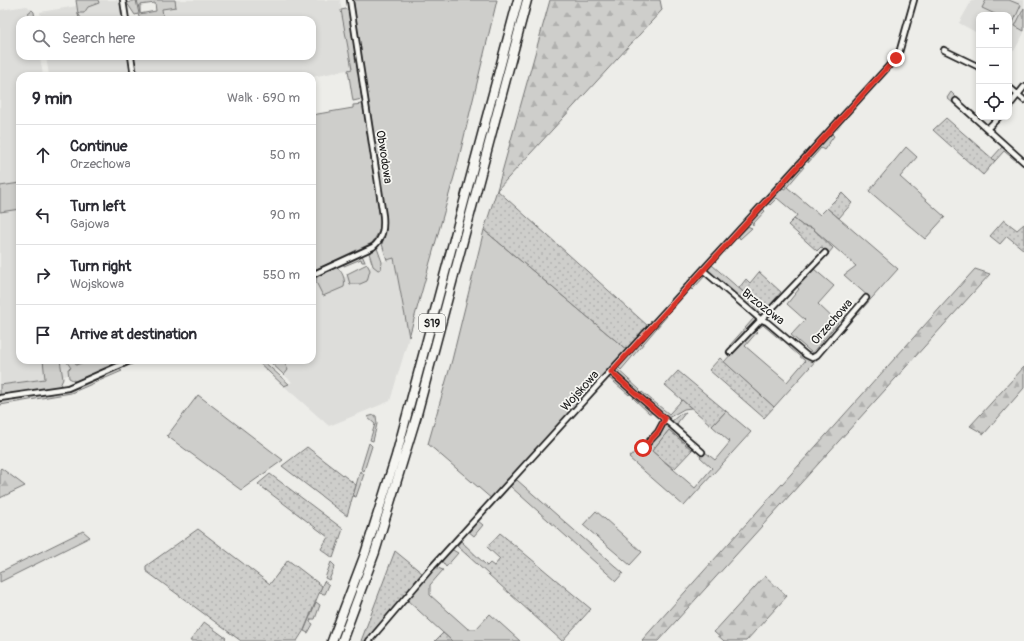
<!DOCTYPE html>
<meta charset="utf-8">
<style>
:root{--surface:#fff;--page:#f2f2f3;--text:#2b2b33;--muted:#7c7c81;--line:#e1e1e2}
body{margin:0;font-family:Pangolin,sans-serif;background:var(--page);color:var(--text)}
.controls{position:absolute;right:12px;top:12px;display:grid;overflow:hidden;border-radius:8px;box-shadow:0 2px 6px #0003}
.controls button{width:36px;height:36px;display:grid;place-items:center;padding:0;border:0;border-bottom:1px solid var(--line);background:var(--surface);color:var(--text);font:20px sans-serif}
.stop{position:absolute;width:12px;height:12px;margin:-9px;border:3px solid #d93025;border-radius:50%;background:#fff}
.stop.end{background:#d93025;border-color:#fff;box-shadow:0 1px 4px #0008}
.list{margin:0;padding:0;list-style:none}
h2{display:flex;justify-content:space-between;align-items:center;height:52px;margin:0;padding:0 16px;font-size:17px}
h2 small{font-size:13px;font-weight:400;color:var(--muted)}
.list li{display:grid;grid-template-columns:26px 1fr auto;gap:12px;align-items:center;box-sizing:border-box;height:60px;padding:0 16px;border-top:1px solid var(--line)}
.list b{display:block;font-size:15px;white-space:nowrap}
.list p{margin:0;font-size:13px;white-space:nowrap;color:var(--muted)}
.list em{font-size:13px;font-style:normal;color:var(--muted)}
.icon{flex:none;width:22px;height:22px;fill:none;stroke:currentColor;stroke-width:2;stroke-linecap:round;stroke-linejoin:round}
.map{position:relative;flex:none;width:1024px;height:641px;overflow:hidden}
.search{position:absolute;background:var(--surface);box-shadow:0 2px 6px #0003;left:16px;top:16px;width:300px;height:44px;display:flex;align-items:center;gap:10px;box-sizing:border-box;padding:0 14px;border-radius:12px;color:var(--muted);font-size:15px}
.panel{position:absolute;background:var(--surface);box-shadow:0 2px 6px #0003;left:16px;top:72px;width:300px;height:292px;border-radius:12px}
.map>svg:first-child{display:block}
</style>
<div class="map">
<svg width="1024" height="641" viewBox="0 0 1024 641">
<defs>
<pattern id="forest-firs" width="22" height="20" patternUnits="userSpaceOnUse"><rect width="22" height="20" fill="#cececb"/><path d="M5 1l3.5 6h-7zM16 11l3.5 6h-7z" fill="#b0b0ae"/></pattern>
<pattern id="park-tufts" width="24" height="20" patternUnits="userSpaceOnUse"><rect width="24" height="20" fill="#cececb"/><path d="M3 7l-1-3M5 7V3M7 7l1-3M15 17l-1-3M17 17v-4M19 17l1-3" fill="none" stroke="#b0b0ae"/></pattern>
<pattern id="garden-dots" width="8" height="8" patternUnits="userSpaceOnUse"><rect width="8" height="8" fill="#cececb"/><path d="M2 2h.1M6 6h.1" fill="none" stroke="#b0b0ae" stroke-width="1.8" stroke-linecap="round"/></pattern>
</defs>
<rect width="100%" height="100%" fill="#edede9"/>
<filter id="ink" filterUnits="userSpaceOnUse"><feTurbulence type="fractalNoise" baseFrequency=".025" numOctaves="2"/><feDisplacementMap in="SourceGraphic" scale="8" xChannelSelector="R" yChannelSelector="G"/><feConvolveMatrix kernelMatrix="1 2 1 2 8 2 1 2 1" color-interpolation-filters="sRGB"/></filter>
<g filter="url(#ink)">
<path fill="#ddddda" d="M 76,0 L 117,0 L 120,3 L 122,20 L 41,20 L 40,12 L 77,6 Z
M 166,0 L 340,0 L 352,69 L 312,77 L 137,76 L 134,56 L 312,56 L 312,20 L 143,20 L 163,16 L 162,9 Z
M 972,0 L 1024,0 L 1024,33 L 1014,51 L 1009,49 L 1009,15 L 979,15 L 979,34 L 959,23 Z
M 27,6 L 32,10 L 33,20 L 20,20 L 20,56 L 40,56 L 43,76 L 20,76 L 20,183 L 0,186 L 0,10 Z
M 46,56 L 127,56 L 130,76 L 49,76 Z
M 20,209 L 20,360 L 103,360 L 65,376 L 0,385 L 0,212 Z
M 394,257 L 409,337 L 390,401 L 329,426 L 284,386 L 292,382 L 268,360 L 312,360 L 312,284 L 316,282 L 325,285 Z"/>
<path fill="#cececb" stroke="#757574" d="M 76,0 L 98,0 L 99,3 L 88,7 L 84,13 L 78,13 L 82,20 L 79,20 Z
M 136,0 L 139,14 L 156,11 L 155,3 L 140,5 L 140,13 L 137,0 L 175,0 L 176,7 L 162,9 L 163,16 L 140,20 L 138,14 L 135,15 L 127,3 Z
M 353,0 L 497,0 L 457,166 L 409,337 L 394,258 L 387,260 L 382,244 L 385,233 L 385,217 Z
M 986,0 L 1009,0 L 1021,5 L 1013,23 L 1009,21 L 1009,15 L 997,15 L 982,8 Z
M 346,9 L 349,11 L 362,99 L 353,101 L 348,70 L 352,69 L 341,10 Z
M 32,10 L 34,12 L 35,20 L 27,20 L 28,13 Z
M 951,92 L 958,99 L 954,104 L 947,98 Z
M 363,104 L 381,221 L 380,230 L 372,243 L 312,271 L 312,115 L 353,108 L 353,105 Z
M 830,132 L 834,136 L 824,150 L 821,148 L 808,163 L 809,155 Z
M 906,147 L 917,157 L 900,177 L 945,217 L 925,239 L 869,191 Z
M 1002,147 L 1017,160 L 1016,161 L 1004,151 L 995,161 L 992,158 Z
M 801,166 L 804,167 L 787,187 L 820,215 L 827,208 L 898,269 L 774,407 L 724,362 L 741,343 L 756,331 L 757,332 L 745,346 L 787,382 L 805,361 L 789,347 L 791,344 L 815,358 L 869,297 L 844,275 L 856,266 L 812,228 L 803,226 L 794,219 L 797,215 L 777,198 L 770,205 L 766,202 L 780,187 L 785,189 L 786,187 L 783,183 Z
M 20,183 L 20,209 L 0,212 L 0,186 Z
M 761,207 L 765,211 L 753,224 L 753,226 L 751,221 Z
M 747,226 L 752,228 L 740,239 L 738,235 Z
M 484,230 L 627,350 L 493,500 L 428,444 L 452,360 Z
M 377,248 L 382,262 L 381,269 L 378,270 L 373,266 L 369,253 L 371,250 Z
M 362,255 L 365,262 L 362,262 L 361,259 L 344,266 L 343,263 Z
M 367,264 L 370,270 L 367,281 L 360,284 L 350,284 L 347,274 Z
M 712,265 L 765,311 L 763,314 L 758,315 L 707,271 Z
M 335,267 C 342,269 346,280 344,287 L 323,296 L 316,282 L 317,276 Z
M 814,269 L 834,286 L 818,304 L 838,323 L 812,353 L 791,335 L 805,320 L 787,304 L 799,289 L 797,287 Z
M 701,273 L 703,273 L 724,290 L 706,275 L 692,290 L 689,287 Z
M 743,309 L 756,317 L 756,322 L 733,347 L 730,345 L 754,318 Z
M 665,314 L 667,316 L 621,370 L 618,367 Z
M 764,322 L 783,337 L 782,341 L 763,325 L 759,328 L 761,323 Z
M 43,360 L 60,360 L 63,379 L 60,386 L 44,390 L 0,395 L 0,385 L 45,379 Z
M 69,360 L 77,360 L 75,361 L 76,365 L 89,360 L 121,360 L 117,364 L 77,382 L 69,378 L 68,369 L 71,368 L 67,362 Z
M 256,360 L 262,360 L 289,384 L 284,386 Z
M 268,360 L 283,360 L 288,370 L 284,375 Z
M 616,368 L 640,390 L 637,393 L 616,375 Z
M 119,369 L 122,371 L 71,393 L 0,405 L 0,401 L 68,390 Z
M 611,375 L 632,392 L 629,395 L 608,377 Z
M 642,392 L 669,414 L 682,400 L 691,408 L 684,409 L 668,418 L 665,417 L 640,395 Z
M 198,395 L 283,460 L 241,490 L 167,436 Z
M 635,395 L 654,412 L 653,413 L 649,413 L 633,398 Z
M 726,411 L 751,432 L 684,506 L 629,458 L 640,446 L 643,449 L 667,423 L 694,447 L 692,450 L 669,430 L 652,451 L 695,488 L 712,468 L 700,457 L 705,452 L 715,460 L 730,442 L 712,426 Z
M 686,412 L 678,422 L 677,427 L 671,422 L 680,414 Z
M 374,415 L 376,416 L 377,424 L 373,441 L 370,440 L 375,424 L 367,417 Z
M 369,443 L 372,446 L 364,471 L 361,469 Z
M 360,471 L 364,474 L 356,497 L 353,496 Z
M 517,480 L 623,573 L 616,581 L 510,486 Z
M 596,511 L 642,552 L 630,565 L 583,525 Z
M 478,521 L 483,525 L 474,536 L 468,531 Z
M 83,531 L 90,537 L 0,582 L 0,572 Z
M 451,549 L 458,553 L 446,567 L 441,560 Z
M 331,562 L 335,566 L 329,580 L 325,578 Z
M 435,567 L 443,570 L 430,585 L 430,595 L 468,629 L 476,629 L 490,614 L 520,641 L 452,641 L 407,600 Z
M 324,581 L 329,585 L 325,594 L 319,593 Z
M 316,602 L 320,605 L 315,619 L 311,619 L 310,622 L 313,624 L 308,633 L 304,631 Z"/>
<path fill="url(#forest-firs)" stroke="#757574" d="M 550,0 L 660,0 L 662,10 L 497,190 Z
M 975,269 L 990,274 L 658,641 L 643,641 L 642,640 Z
M 1024,367 L 1024,388 L 984,434 L 970,426 Z
M 1,468 L 25,486 L 0,498 L 0,469 Z
M 765,576 L 787,596 L 746,641 L 724,641 L 714,632 Z"/>
<path fill="url(#park-tufts)" stroke="#757574" d="M 1024,8 L 1024,31 L 1015,26 Z"/>
<path fill="url(#garden-dots)" stroke="#757574" d="M 946,118 L 995,161 L 983,175 L 933,130 Z
M 497,190 L 648,326 L 627,350 L 484,230 Z
M 842,193 L 852,203 L 839,218 L 827,208 Z
M 794,219 L 803,226 L 812,228 L 833,248 L 828,254 L 821,247 L 817,251 L 788,225 Z
M 1004,220 L 1017,230 L 1024,224 L 1024,250 L 1007,236 L 1000,244 L 990,236 Z
M 759,272 L 781,292 L 765,311 L 739,288 L 746,279 L 750,283 Z
M 720,358 L 774,407 L 764,418 L 709,370 Z
M 678,371 L 726,411 L 712,426 L 665,385 Z
M 669,430 L 692,450 L 674,469 L 652,451 Z
M 307,447 L 356,485 L 347,516 L 282,466 Z
M 270,474 L 343,529 L 333,558 L 321,549 L 328,537 L 258,484 Z
M 198,529 L 270,584 L 288,560 L 322,586 L 304,630 L 297,641 L 241,641 L 146,571 L 146,566 Z
M 500,533 L 591,609 L 562,641 L 457,546 L 461,541 L 487,566 L 490,563 L 494,566 L 500,559 L 487,547 Z
M 395,551 L 422,573 L 367,641 L 361,641 Z
M 204,622 L 226,638 L 223,641 L 190,641 Z
M 443,633 L 452,641 L 435,641 Z"/>
<g fill="none" stroke-linecap="round" stroke-linejoin="round">
<path stroke="#6f6f6d" stroke-width="1.5" d="M 738,236 L 747,227
M 732,242 L 736,237
M 707,268 L 718,256
M 691,287 L 703,274
M 683,296 L 687,291
M 669,310 L 679,300
M 656,325 L 665,316
M 644,338 L 651,331"/>
<g stroke="#1c1c1c" stroke-width="8">
<path id="minor" d="M 123,0 L 126,20
M 944,50 L 979,67
M 131,56 L 134,76
M 1009,87 L 1024,100
M 956,101 L 1024,162
M 1009,106 L 1024,87
M 987,129 L 999,117
M 703,270 L 760,319 L 767,322 L 806,355 L 812,358 L 817,355 L 866,298
M 312,275 L 373,247 C 383,239 384,228 383,216 L 350,0
M 730,352 L 825,253
M 611,372 L 702,452
M 0,398 L 68,388 L 132,360
M 643,448 L 658,432 L 665,419
M 369,641 L 432,567 L 896,58 L 899,53 L 914,0"/>
</g>
<g stroke="#1c1c1c" stroke-width="11">
<path id="motorway" d="M 332,641 L 365,554 L 396,456 L 518,0
M 342,641 L 375,552 L 416,418 L 527,0"/>
</g>
<use href="#minor" stroke="#f6f6f2" stroke-width="4.5"/>
<use href="#motorway" stroke="#f6f6f2" stroke-width="8"/>
</g>
</g>
<g fill="none" stroke-linecap="round" stroke-linejoin="round" filter="url(#ink)">
<path stroke="#d93025" stroke-width="5" d="M 643,448 L 658,432 L 665,419 L 611,372 L 896,58"/>
</g>
<g text-anchor="middle" dominant-baseline="central" stroke-width="3.5" stroke-linejoin="round" paint-order="stroke">
<rect fill="#f6f6f2" stroke="#5d5d5c" stroke-width="1" x="419" y="314" width="26" height="18" rx="3"/>
<g font-size="11" font-weight="bold" fill="#1c1c1c">
<text x="432" y="323">S19</text>
</g>
<g font-size="12" fill="#1c1c1c" stroke="#f6f6f2">
<text transform="translate(384 157) rotate(81)">Obwodowa</text>
<text transform="translate(763 307) rotate(38)">Brzozowa</text>
<text transform="translate(832 322) rotate(-49)">Orzechowa</text>
<text transform="translate(580 391) rotate(-48)">Wojskowa</text>
</g>
</g>
</svg>
<div class="controls">
<button>+</button>
<button>−</button>
<button><svg class="icon" aria-label="locate" viewBox="0 0 24 24"><circle cx="12" cy="12" r="6"/><path d="M12 2v4M12 18v4M2 12h4M18 12h4"/></svg></button>
</div>
<div class="stop" style="left:643px;top:448px"></div>
<div class="stop end" style="left:896px;top:58px"></div>
<div class="search"><svg class="icon" aria-label="search" viewBox="0 0 24 24"><circle cx="10" cy="10" r="6"/><path d="M15 15l6 6"/></svg>Search here</div>
<section class="panel">
<h2>9 min<small>Walk · 690 m</small></h2>
<ul class="list">
<li><svg class="icon" aria-label="ahead" viewBox="0 0 24 24"><path d="M12 20V5M6 11l6-6 6 6"/></svg><div><b>Continue</b><p>Orzechowa</p></div><em>50 m</em></li>
<li><svg class="icon" aria-label="left" viewBox="0 0 24 24"><path d="M17 20v-9H6M10 6l-5 5 5 5"/></svg><div><b>Turn left</b><p>Gajowa</p></div><em>90 m</em></li>
<li><svg class="icon" aria-label="right" viewBox="0 0 24 24"><path d="M7 20v-9h11M14 6l5 5-5 5"/></svg><div><b>Turn right</b><p>Wojskowa</p></div><em>550 m</em></li>
<li><svg class="icon" aria-label="arrive" viewBox="0 0 24 24"><path d="M6 21V4h12l-3 4 3 4H6"/></svg><div><b>Arrive at destination</b></div></li>
</ul>
</section>
</div>
